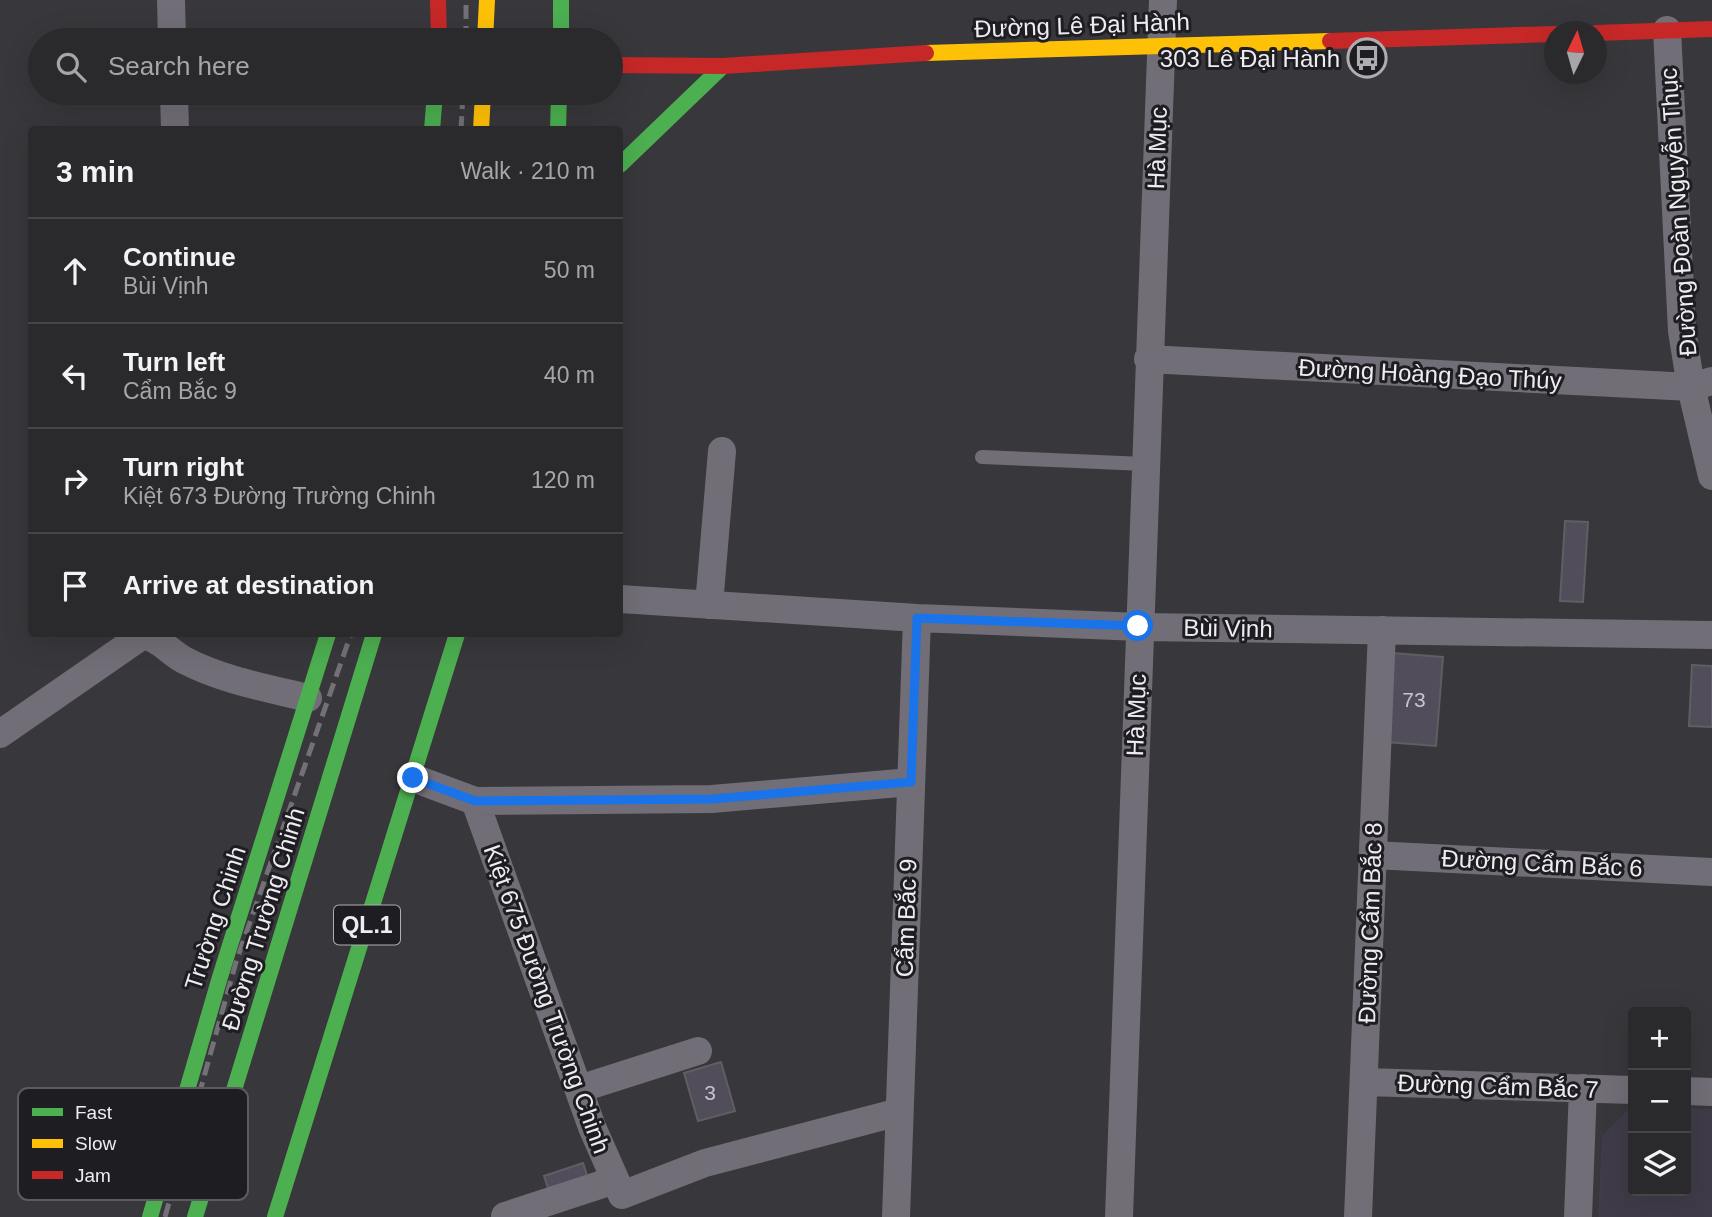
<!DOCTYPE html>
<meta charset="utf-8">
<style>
:root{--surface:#2a292c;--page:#323134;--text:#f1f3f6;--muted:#a5a6a9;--line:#464548}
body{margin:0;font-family:Arial,sans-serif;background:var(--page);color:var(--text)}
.controls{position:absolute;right:21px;bottom:21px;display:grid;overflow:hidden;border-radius:7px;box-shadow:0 7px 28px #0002}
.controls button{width:63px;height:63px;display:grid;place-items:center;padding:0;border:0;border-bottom:2px solid var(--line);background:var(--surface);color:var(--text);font:35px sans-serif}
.compass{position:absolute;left:1544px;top:21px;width:63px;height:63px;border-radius:50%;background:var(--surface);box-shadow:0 7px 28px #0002;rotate:5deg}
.stop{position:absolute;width:21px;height:21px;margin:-16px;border:5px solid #1a73e8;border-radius:50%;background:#fff}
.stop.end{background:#1a73e8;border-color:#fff;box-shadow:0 2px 7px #0008}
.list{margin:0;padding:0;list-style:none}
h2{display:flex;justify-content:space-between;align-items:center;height:91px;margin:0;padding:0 28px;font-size:30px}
h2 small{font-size:23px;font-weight:400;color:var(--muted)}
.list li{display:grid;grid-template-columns:46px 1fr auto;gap:21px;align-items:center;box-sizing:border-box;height:105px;padding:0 28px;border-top:2px solid var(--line)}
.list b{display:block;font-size:26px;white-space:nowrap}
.list p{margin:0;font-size:23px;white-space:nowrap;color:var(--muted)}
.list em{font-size:23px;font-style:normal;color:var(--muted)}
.icon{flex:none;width:38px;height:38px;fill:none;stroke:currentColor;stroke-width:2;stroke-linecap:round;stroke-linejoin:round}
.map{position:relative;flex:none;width:1712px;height:1217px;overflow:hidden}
.search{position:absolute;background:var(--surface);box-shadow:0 7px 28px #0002;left:28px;top:28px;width:595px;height:77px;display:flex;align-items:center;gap:18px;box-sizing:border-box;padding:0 24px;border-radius:38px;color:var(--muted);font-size:26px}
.panel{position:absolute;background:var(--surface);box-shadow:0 7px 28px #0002;left:28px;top:126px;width:595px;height:511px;border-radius:7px}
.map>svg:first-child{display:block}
</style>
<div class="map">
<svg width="1712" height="1217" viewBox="0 0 1712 1217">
<rect width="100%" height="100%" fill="#38373b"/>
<path fill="#403b48" d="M 1632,1105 L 1633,1191 L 1686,1191 L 1686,1108 L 1712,1109 L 1712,1217 L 1598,1217 L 1602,1136 Z"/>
<path fill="#524d5a" stroke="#5f5e62" stroke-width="2" d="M 1565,521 L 1588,522 L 1583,602 L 1560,601 Z
M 1392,653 L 1443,657 L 1436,746 L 1386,742 Z
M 1692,665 L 1712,666 L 1712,727 L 1689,726 Z
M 721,1062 L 735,1111 L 698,1121 L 684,1073 Z
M 583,1163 L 590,1184 L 551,1197 L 544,1176 Z"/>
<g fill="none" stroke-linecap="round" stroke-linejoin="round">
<path stroke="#726e77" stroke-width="14" d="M 982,457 L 1145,464"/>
<path stroke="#726e77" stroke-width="28" d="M 171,0 L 172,40
M 1667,30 L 1682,331 L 1691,387 L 1712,476
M 174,93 L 175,130
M 1148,359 L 1691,387 L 1712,381
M 620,599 L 917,618 L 1140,627 L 1712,635
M 709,605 L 722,451
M 0,734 L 143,635 C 160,638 169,652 184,660 C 222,680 267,688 308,698
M 413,778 L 475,801 L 712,799 L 911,782
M 475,801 L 592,1127 L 622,1195 L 705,1163 L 899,1112
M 1373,855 L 1712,872
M 1364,1082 L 1633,1090
M 579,1089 L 698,1051
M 1686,1091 L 1712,1092
M 505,1216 L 615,1180
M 896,1217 L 917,618
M 1119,1217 L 1163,0
M 1358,1217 L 1382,630
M 1578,1217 L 1583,1088"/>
<path stroke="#4caf50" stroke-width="16" d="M 561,0 L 561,40
M 432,130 L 435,93
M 558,130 L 559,93
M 620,165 L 723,66
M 150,1217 L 220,977 L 328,634
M 195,1217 L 374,634
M 275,1217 L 457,634"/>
<path stroke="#ffc107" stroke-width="16" d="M 485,40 L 487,0
M 926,53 L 1330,41
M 481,130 L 483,93"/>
<path stroke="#c62828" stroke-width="16" d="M 438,0 L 439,40
M 1596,33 L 1712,29
M 1330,41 L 1554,34
M 611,65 L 723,66 L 926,53"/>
<path stroke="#737177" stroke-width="5" stroke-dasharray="14 7" stroke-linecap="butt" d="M 466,40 L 466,0
M 461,130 L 463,93
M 165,1217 L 236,962 L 351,634"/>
</g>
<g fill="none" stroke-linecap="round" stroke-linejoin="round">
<path stroke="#1a73e8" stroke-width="9" d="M 413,778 L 475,801 L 712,799 L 911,782 L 917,618 L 1138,626"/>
</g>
<defs>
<g id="bus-ring" transform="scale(2.0125)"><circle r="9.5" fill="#1e1d21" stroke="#aeadb1" stroke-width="1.5"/><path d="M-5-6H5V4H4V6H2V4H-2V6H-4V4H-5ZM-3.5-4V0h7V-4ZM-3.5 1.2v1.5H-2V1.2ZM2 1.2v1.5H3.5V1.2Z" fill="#aeadb1"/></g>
</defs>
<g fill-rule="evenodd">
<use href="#bus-ring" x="1367" y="58"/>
</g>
<g text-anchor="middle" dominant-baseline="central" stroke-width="6" stroke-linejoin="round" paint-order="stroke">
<g font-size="21" fill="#c7c4cb">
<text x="1414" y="699">73</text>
<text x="710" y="1092">3</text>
</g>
<rect fill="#1e1d21" stroke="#b0aeb3" stroke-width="2" x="334" y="905.5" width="66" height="39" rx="5"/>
<g font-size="23" font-weight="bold" fill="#eeecf1">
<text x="367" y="925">QL.1</text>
</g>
<g font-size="24" fill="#eeecf1" stroke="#1e1d21">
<text transform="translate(1082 25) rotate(-2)">Đường Lê Đại Hành</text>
<text transform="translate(1157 148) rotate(-88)">Hà Mục</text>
<text transform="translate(1678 212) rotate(-94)">Đường Đoàn Nguyễn Thục</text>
<text transform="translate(1430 374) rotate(3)">Đường Hoàng Đạo Thúy</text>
<text transform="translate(1228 628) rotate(1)">Bùi Vịnh</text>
<text transform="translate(1136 715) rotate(-88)">Hà Mục</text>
<text transform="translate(1542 863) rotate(3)">Đường Cẩm Bắc 6</text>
<text transform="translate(215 918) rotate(-72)">Trường Chinh</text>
<text transform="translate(906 918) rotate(-88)">Cẩm Bắc 9</text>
<text transform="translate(263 919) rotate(-73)">Đường Trường Chinh</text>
<text transform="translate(1370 923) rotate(-88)">Đường Cẩm Bắc 8</text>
<text transform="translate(547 999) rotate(70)">Kiệt 675 Đường Trường Chinh</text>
<text transform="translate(1498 1086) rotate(2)">Đường Cẩm Bắc 7</text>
</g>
<g font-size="24" fill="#eeecf1" stroke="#1e1d21" text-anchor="end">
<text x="1340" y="58">303 Lê Đại Hành</text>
</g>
</g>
<rect x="18" y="1088" width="230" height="112" rx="10" fill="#1e1d21" stroke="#5c5b5f" stroke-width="2"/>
<rect x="32" y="1108" width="31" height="8" fill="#4caf50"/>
<rect x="32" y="1139" width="31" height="9" fill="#ffc107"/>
<rect x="32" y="1171" width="31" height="8" fill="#c62828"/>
<g font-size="19" fill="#eeecf1">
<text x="75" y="1119">Fast</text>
<text x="75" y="1150">Slow</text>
<text x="75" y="1182">Jam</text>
</g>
</svg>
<div class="controls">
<button>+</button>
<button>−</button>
<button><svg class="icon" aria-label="layers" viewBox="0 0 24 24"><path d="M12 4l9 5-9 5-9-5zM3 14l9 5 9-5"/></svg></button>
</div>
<svg class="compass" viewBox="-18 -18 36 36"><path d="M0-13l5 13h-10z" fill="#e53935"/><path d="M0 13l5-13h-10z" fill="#a5a6a9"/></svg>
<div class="stop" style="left:1138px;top:626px"></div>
<div class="stop end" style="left:413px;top:778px"></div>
<div class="search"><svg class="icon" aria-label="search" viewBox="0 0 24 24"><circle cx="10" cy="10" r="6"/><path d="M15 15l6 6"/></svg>Search here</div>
<section class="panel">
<h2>3 min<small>Walk · 210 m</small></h2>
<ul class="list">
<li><svg class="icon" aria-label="ahead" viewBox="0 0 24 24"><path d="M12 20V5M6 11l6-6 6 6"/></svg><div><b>Continue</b><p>Bùi Vịnh</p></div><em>50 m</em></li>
<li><svg class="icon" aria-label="left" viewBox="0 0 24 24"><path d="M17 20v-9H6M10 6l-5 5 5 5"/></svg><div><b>Turn left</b><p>Cẩm Bắc 9</p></div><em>40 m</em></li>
<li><svg class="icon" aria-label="right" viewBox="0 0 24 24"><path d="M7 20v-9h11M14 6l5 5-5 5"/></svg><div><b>Turn right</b><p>Kiệt 673 Đường Trường Chinh</p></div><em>120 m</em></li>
<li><svg class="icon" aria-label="arrive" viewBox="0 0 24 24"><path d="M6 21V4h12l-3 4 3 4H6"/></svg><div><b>Arrive at destination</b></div></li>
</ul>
</section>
</div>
